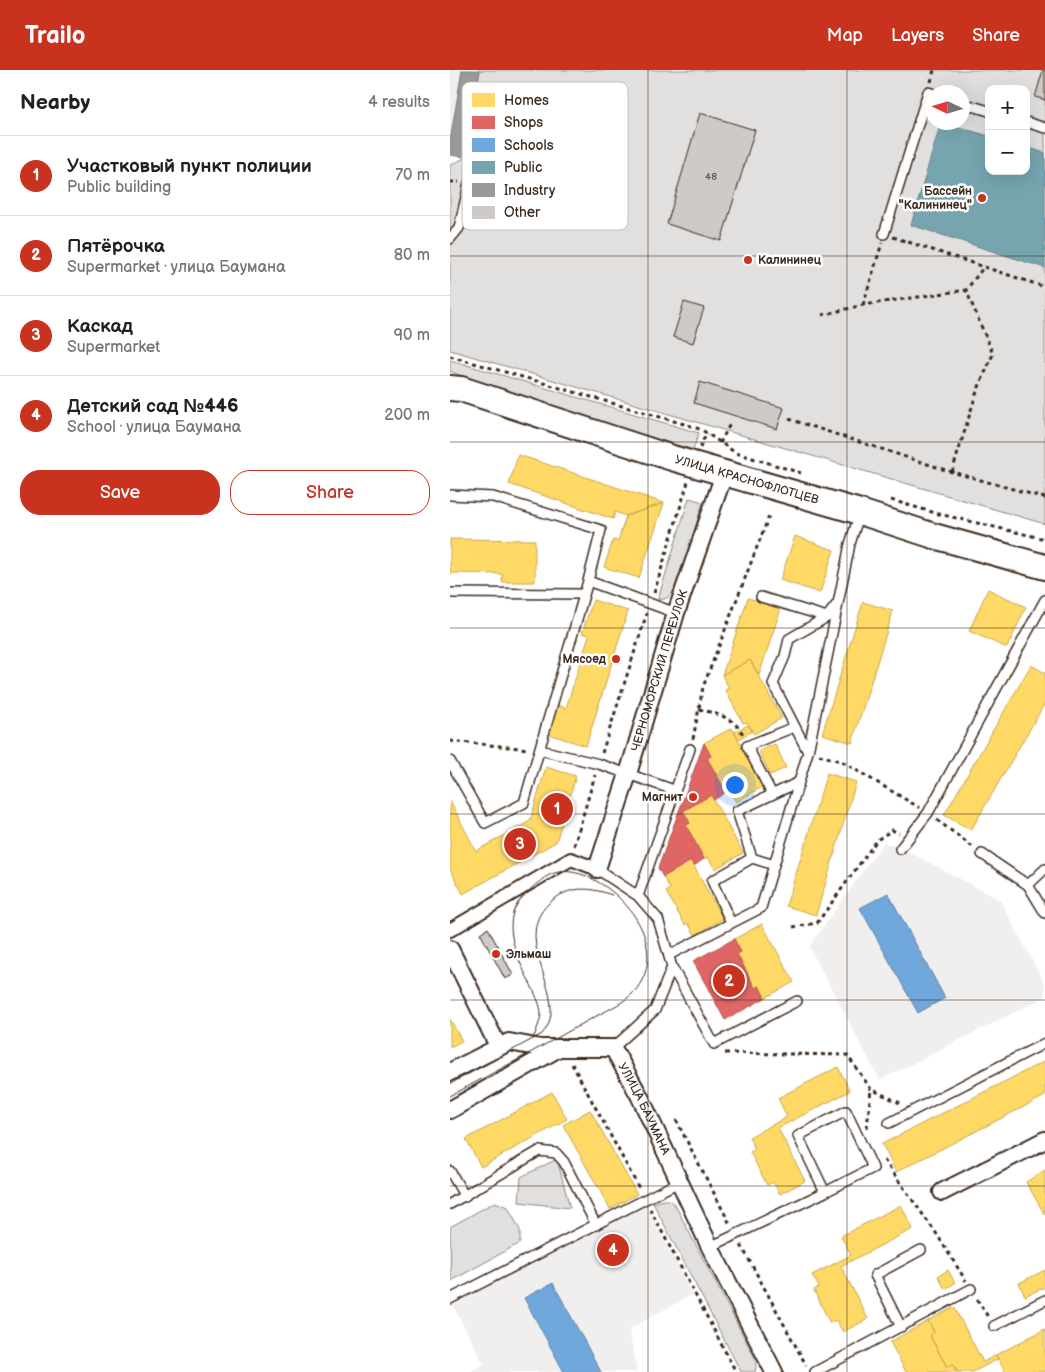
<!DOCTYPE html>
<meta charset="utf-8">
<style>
:root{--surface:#fff;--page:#f2f2f2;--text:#202124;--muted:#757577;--line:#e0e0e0;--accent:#c8321e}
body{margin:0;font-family:"Balsamiq Sans",sans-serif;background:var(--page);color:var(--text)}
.controls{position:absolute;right:15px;top:15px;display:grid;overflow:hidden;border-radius:10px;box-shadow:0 5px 20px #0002}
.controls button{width:45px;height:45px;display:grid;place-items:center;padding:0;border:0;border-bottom:1px solid var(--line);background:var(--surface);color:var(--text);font:25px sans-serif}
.compass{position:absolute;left:475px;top:15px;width:45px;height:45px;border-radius:50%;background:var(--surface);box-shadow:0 5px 20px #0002;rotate:274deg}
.you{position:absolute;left:284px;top:714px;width:18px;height:18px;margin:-12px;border:4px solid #fff;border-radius:50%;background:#1a73e8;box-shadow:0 0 0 8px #1a73e833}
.badge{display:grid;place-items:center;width:32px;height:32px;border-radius:50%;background:var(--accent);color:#fff;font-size:16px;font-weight:700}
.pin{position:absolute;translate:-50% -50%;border:2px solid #fff;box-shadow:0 1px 5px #0006}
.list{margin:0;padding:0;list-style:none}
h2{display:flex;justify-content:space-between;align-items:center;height:65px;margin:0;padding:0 20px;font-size:21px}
h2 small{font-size:16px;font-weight:400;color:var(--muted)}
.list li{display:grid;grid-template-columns:32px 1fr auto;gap:15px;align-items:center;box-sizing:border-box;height:80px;padding:0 20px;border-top:1px solid var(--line)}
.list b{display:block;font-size:19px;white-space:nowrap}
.list p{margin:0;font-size:16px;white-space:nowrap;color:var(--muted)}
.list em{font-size:16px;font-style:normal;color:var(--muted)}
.actions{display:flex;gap:10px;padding:15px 20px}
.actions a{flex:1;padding:11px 0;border:1px solid var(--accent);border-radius:20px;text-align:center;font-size:18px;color:var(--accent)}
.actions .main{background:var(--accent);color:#fff}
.map{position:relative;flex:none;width:595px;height:1302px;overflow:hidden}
header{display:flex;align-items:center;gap:30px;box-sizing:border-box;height:70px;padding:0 25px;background:var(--accent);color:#fff}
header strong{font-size:24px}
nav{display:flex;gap:28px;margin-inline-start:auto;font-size:18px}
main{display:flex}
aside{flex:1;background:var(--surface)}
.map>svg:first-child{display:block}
</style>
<header>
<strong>Trailo</strong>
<nav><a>Map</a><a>Layers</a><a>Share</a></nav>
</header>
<main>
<aside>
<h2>Nearby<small>4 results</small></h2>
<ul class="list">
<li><span class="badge">1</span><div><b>Участковый пункт полиции</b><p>Public building</p></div><em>70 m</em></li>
<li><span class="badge">2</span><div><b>Пятёрочка</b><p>Supermarket · улица Баумана</p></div><em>80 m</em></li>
<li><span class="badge">3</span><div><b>Каскад</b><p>Supermarket</p></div><em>90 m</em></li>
<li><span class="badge">4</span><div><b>Детский сад №446</b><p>School · улица Баумана</p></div><em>200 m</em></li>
</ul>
<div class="actions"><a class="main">Save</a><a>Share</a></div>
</aside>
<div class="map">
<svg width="595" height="1302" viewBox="0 0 595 1302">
<rect width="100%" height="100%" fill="#fff"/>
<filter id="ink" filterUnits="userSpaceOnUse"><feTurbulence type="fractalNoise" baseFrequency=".02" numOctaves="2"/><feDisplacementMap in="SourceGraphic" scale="10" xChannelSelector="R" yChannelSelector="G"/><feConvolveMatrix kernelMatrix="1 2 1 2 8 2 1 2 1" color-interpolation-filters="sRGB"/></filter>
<g filter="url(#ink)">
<path fill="#f1efee" d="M 0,0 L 12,0 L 0,71 Z
M 434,772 L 463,784 L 550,830 L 595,914 L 595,927 L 430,1010 L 359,877 Z
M 195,1135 L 243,1224 L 179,1259 L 187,1302 L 19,1302 L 34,1294 L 2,1234 Z"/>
<path fill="#e2e0de" stroke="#8e857e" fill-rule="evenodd" d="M 30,0 L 595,0 L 595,454 L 0,280 L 0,95 L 17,87 ZM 539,19 L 576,19 L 576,101 L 539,101 ZM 482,22 L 512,22 L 512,52 L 482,52 Z
M 0,290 L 249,363 L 243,380 L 34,316 L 0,301 Z
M 239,428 L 253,432 L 226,519 C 220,525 217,531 208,529 Z
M 107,1089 L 120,1138 L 69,1132 L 71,1107 Z
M 213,1130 L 219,1130 L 225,1135 L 306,1290 L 306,1297 L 305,1302 L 291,1302 L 203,1133 Z
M 45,1132 L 58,1137 L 70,1160 L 70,1173 L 1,1211 L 0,1157 Z"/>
<path fill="#ffd966" stroke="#c4a450" d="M 68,385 L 78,388 L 214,433 L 176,446 L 165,442 L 163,449 L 59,414 Z
M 214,433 L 189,508 L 154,497 L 163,470 L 168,471 L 176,446 Z
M 345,466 L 384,480 L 370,523 L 330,510 Z
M 0,469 L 85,470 L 85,512 L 52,512 L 52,504 L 0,503 Z
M 538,519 L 576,537 L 557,578 L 519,561 Z
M 298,528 L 331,538 L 309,605 L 300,590 L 272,605 Z
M 143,530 L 178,541 L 136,676 L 98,664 L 107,635 L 116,638 L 139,565 L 132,563 Z
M 413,532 L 443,541 L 402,673 L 372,664 Z
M 300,590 L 332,648 L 304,664 L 297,652 L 293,653 L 275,620 L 279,618 L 272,605 Z
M 581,595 L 595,603 L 595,633 L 521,760 L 494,745 Z
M 298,655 L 302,661 L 289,669 L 284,662 Z
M 282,658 L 314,716 L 286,732 L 279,720 L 276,722 L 257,688 L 261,686 L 254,673 Z
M 325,674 L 336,698 L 320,705 L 309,681 Z
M 96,697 L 126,706 L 106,772 L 13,824 L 0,799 L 0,731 L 26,781 L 80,751 Z
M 377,703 L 406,712 L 366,845 L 336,836 Z
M 261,725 L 293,783 L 265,799 L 258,787 L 254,789 L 236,755 L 240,753 L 233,741 Z
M 241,791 L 273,849 L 245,865 L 238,853 L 235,855 L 216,822 L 220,819 L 213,807 Z
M 312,854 L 344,912 L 315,928 L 309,916 L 305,918 L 287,884 L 291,882 L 284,869 Z
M 0,949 L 12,971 L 0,977 Z
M 595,991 L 595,1026 L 446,1102 L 432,1074 Z
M 388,997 L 400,1021 L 328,1058 L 355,1111 L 330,1124 L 323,1112 L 317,1115 L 300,1082 L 305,1079 L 299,1067 L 337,1047 L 328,1028 Z
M 102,1022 L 117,1049 L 31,1097 L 16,1069 Z
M 140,1040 L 187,1124 L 160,1139 L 113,1055 Z
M 595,1100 L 595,1145 L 576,1112 Z
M 451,1135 L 463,1159 L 391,1196 L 418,1249 L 393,1262 L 386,1250 L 380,1253 L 364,1220 L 369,1217 L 362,1205 L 401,1185 L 391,1166 Z
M 498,1200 L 505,1213 L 495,1219 L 488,1206 Z
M 595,1200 L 595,1217 L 575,1226 L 569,1213 Z
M 504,1237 L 533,1292 L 546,1285 L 548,1289 L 523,1302 L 507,1302 L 503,1294 L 497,1297 L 480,1266 L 484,1262 L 478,1251 Z
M 478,1251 L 484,1262 L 480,1266 L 497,1297 L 503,1294 L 507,1302 L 456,1302 L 440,1272 Z
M 595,1259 L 595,1302 L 555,1302 L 546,1285 Z"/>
<path fill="#e06666" stroke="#ae5450" d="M 254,673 L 261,686 L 257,688 L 276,722 L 264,730 L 261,725 L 233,741 L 240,753 L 236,755 L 254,789 L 244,796 L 241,791 L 213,807 L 208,798 Z
M 284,869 L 291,882 L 287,884 L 305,918 L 309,916 L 315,928 L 275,950 L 243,891 Z"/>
<path fill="#6fa8dc" stroke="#5f82a3" d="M 438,823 L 495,928 L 468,943 L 410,838 Z
M 103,1213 L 151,1302 L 114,1302 L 74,1228 Z"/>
<path fill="#76a5af" stroke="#648084" d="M 491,52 L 539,66 L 539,101 L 576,101 L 576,77 L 595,83 L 595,198 L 461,155 Z"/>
<path fill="#999" stroke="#7d7874" d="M 12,0 L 30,0 L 14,87 L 0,85 L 0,71 Z"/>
<path fill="#cfcac7" stroke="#3b2a1e" d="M 593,0 L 595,0 L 595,30 L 585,27 Z
M 250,43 L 305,60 L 271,171 L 217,154 Z
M 234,232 L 254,238 L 243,273 L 223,267 Z
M 250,312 L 334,338 L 327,359 L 244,333 Z
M 38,858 L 63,905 L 55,909 L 30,863 Z"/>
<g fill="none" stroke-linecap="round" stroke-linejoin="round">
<g stroke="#3b2a1e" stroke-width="12">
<path id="service" d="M 512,33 L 539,41
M 576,52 L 595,58
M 434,164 L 478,22 L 482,23
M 0,169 L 9,158 L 26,83
M 0,425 L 43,427 L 151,460 L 138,511 L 74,733 L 35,753 L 0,691
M 138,511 L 226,543
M 0,523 L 133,524
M 311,527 L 377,547
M 90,680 L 149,694 L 224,720
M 358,682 L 323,614 L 335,586 L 339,569 L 377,547 L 387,534
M 322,724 L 297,676 L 344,657
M 450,779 L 478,743 L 595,530
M 532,784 L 578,815 L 595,843
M 324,795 L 302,788 L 287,741 L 349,712
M 147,799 L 188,826 L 208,849 L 222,897 L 205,940 L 163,978
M 578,815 L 595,799
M 188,826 L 240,679
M 281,853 L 262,811 L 302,788
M 219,885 L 311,838 L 358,682 L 400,474 L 410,442
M 222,897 L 264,974 L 347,931
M 439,1053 L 595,973
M 0,1101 L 15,1127
M 0,1134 L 89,1081 L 106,1083 L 114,1092 L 146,1155
M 260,1177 L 375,1122 L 348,1066 L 396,1041 L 423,1098 L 375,1122
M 0,1229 L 229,1112
M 544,1256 L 595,1230
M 451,1257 L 425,1205 L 471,1180
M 365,1302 L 521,1219"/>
</g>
<g stroke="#3b2a1e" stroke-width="16">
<path id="pedestrian" d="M 0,860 L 121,789 L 147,799"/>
</g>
<g stroke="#3b2a1e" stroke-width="20">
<g id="minor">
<path id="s1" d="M 147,799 L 178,704 L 226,543 L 274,404"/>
<path d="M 0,879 L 48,976"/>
<path id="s2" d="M 0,1002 L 59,972 L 91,978 L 163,978 L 190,1027 L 260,1177 L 324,1302"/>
<path d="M 0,1040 L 109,978"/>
<path d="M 492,1122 L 595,1070"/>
</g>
</g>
<g stroke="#3b2a1e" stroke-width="28">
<g id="secondary">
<path id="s3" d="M 0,318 L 11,319 L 222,388 L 410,442 L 484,466 L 595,497"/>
</g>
</g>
<path stroke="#3b2a1e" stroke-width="3" stroke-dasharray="4 4" stroke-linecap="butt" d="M 481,12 L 484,0
M 0,112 L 9,112
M 443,167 L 595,217
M 413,235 L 432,173
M 372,245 L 413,235 L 516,220 L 533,198
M 0,286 L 241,356 L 252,360 L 286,383 L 351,403
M 339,349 L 502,402 L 595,428
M 270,373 L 280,354
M 250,378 L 253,370 L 258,364
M 502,402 L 526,324 L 543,284 L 516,220
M 441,430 L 489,444 L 595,469
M 204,523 L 238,412
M 249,639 C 269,645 283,646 294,666
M 243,669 L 253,617 L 319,446
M 0,671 L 79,679
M 152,683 L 197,543
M 369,685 L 391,691 L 470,738
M 487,750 L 524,778
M 124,776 L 145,705
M 343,857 L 367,853 L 427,770 L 442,760 L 449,763
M 275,983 L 397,985 L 421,1019 L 452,1034
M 122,994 L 190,1120
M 226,1050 L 281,1156
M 417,1058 L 421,1019
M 434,1090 L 486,1163 L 516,1211
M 200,1139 L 286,1302
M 291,1175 L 356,1295
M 527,1229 L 538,1247"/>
<use href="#service" stroke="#fff" stroke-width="9"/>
<use href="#pedestrian" stroke="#fff" stroke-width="12"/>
<use href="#minor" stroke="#fff" stroke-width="16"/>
<use href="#secondary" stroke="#fff" stroke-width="24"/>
<path stroke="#3b2a1e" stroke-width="1" d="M 0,1014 L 92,964 C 125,928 53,867 104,829 C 123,815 142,818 162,825
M 0,1026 C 47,1001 93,976 139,950 C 153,942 173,934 184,922 C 217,884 185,833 148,812 C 136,805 123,800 109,802 C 98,804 91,810 83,817 C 76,823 68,831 64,840 C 54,865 72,897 83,919 C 86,927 91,935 91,944 C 90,953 86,961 83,969"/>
</g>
</g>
<path fill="none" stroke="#3b2a1e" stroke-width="1" stroke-opacity="0.55" d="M 198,0 L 198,1302M 397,0 L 397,1302M 0,186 L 595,186M 0,372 L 595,372M 0,558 L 595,558M 0,744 L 595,744M 0,930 L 595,930M 0,1116 L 595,1116"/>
<g fill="#c8321e" stroke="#fff" stroke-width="2">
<circle cx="532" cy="128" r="5"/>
<circle cx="298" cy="190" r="5"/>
<circle cx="166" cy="589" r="5"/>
<circle cx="243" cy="727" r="5"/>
<circle cx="46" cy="884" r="5"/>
</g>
<g text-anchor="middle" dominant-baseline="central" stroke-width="5" stroke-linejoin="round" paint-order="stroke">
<g font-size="10" fill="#605248">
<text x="261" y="107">48</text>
</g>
<g font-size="12" font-weight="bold" fill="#3b2a1e" stroke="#fff" text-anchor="end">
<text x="522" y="121">Бассейн<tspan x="522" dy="14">"Калининец"</tspan></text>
<text x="308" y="190" text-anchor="start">Калининец</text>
<text x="156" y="589">Мясоед</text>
<text x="233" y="727">Магнит</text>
<text x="56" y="884" text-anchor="start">Эльмаш</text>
</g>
<g font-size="12" fill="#3b2a1e" stroke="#fff">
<text stroke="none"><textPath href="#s3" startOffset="311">УЛИЦА КРАСНОФЛОТЦЕВ</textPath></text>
<text stroke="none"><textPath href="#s1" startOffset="208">ЧЕРНОМОРСКИЙ ПЕРЕУЛОК</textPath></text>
<text stroke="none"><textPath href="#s2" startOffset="239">УЛИЦА БАУМАНА</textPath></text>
</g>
</g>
<rect x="12" y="12" width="166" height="148" rx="8" fill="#fff" stroke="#c4bfbc" stroke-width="1"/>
<rect x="22" y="23" width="23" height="14" fill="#ffd966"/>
<rect x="22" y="46" width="23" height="13" fill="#e06666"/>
<rect x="22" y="68" width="23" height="14" fill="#6fa8dc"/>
<rect x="22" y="91" width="23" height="13" fill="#76a5af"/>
<rect x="22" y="113" width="23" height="14" fill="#999"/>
<rect x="22" y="136" width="23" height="13" fill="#cfcac7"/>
<g font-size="14" fill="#3b2a1e">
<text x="54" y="35">Homes</text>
<text x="54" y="57">Shops</text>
<text x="54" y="80">Schools</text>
<text x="54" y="102">Public</text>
<text x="54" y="125">Industry</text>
<text x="54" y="147">Other</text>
</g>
</svg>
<div class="controls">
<button>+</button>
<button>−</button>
</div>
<svg class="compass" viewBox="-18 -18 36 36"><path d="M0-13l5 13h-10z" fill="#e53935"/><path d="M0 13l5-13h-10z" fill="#757577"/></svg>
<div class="you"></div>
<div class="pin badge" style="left:107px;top:739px">1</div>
<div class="pin badge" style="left:279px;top:911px">2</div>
<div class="pin badge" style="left:70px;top:774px">3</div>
<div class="pin badge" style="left:163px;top:1180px">4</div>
</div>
</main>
